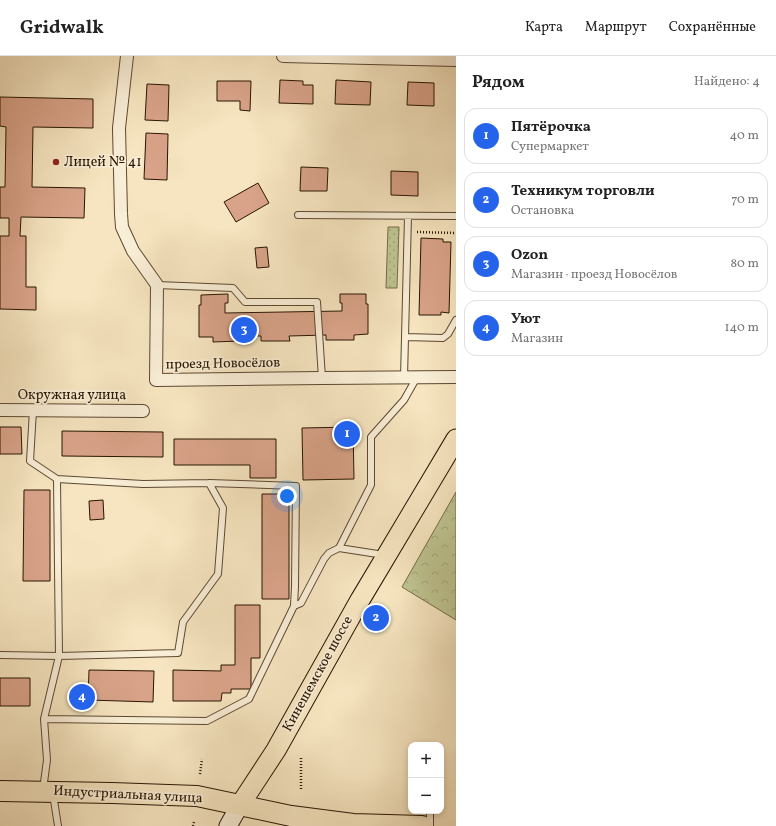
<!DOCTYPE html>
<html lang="ru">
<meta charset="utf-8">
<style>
:root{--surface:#fff;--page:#f6f6f6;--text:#222;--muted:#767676;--line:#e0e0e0;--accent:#2563eb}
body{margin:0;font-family:Vollkorn,serif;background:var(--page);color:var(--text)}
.controls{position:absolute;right:12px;bottom:12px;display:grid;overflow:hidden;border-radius:8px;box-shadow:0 2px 6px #0003}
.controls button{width:36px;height:36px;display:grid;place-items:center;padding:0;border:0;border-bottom:1px solid var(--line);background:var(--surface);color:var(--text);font:20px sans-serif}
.you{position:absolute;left:287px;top:440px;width:14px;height:14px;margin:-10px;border:3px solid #fff;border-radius:50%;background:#1a73e8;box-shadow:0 0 0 6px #1a73e833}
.badge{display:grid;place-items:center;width:26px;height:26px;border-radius:50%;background:var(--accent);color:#fff;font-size:13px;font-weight:700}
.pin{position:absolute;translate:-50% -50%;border:2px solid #fff;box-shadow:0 1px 4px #0006}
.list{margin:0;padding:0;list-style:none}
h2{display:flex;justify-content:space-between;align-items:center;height:52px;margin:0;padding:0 16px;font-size:17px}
h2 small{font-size:13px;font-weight:400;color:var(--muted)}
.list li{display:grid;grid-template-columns:26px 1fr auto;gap:12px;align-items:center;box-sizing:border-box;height:56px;margin:0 8px 8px;padding:0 8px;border:1px solid var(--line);border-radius:12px}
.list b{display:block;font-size:15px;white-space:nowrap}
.list p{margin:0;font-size:13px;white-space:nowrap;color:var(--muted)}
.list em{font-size:13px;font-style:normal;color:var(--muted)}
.map{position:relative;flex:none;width:456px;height:770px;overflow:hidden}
header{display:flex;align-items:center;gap:24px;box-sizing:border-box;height:56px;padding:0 20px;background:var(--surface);border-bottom:1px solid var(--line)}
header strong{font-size:19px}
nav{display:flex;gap:22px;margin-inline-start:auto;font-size:14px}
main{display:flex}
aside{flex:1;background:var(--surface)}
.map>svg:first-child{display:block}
</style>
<header>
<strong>Gridwalk</strong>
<nav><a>Карта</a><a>Маршрут</a><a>Сохранённые</a></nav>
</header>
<main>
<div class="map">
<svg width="456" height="770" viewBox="0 0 456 770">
<defs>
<pattern id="grass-dots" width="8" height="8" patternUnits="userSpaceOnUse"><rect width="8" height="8" fill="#bec491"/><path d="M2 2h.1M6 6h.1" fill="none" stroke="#a3a87b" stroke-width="1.8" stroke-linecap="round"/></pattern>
<pattern id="forest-crowns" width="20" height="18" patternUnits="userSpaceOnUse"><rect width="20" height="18" fill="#bec491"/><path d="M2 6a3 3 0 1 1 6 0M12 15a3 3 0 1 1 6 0" fill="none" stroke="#a3a87b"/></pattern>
</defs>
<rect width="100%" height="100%" fill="#f6e5c0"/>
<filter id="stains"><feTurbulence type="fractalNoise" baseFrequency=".005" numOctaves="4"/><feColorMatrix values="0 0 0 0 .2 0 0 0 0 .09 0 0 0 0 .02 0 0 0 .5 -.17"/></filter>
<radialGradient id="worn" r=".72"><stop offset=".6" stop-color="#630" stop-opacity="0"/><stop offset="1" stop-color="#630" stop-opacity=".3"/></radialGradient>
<path fill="url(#grass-dots)" stroke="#736c4a" d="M 388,171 L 399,171 L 397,232 L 386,232 Z"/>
<path fill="url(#forest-crowns)" stroke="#736c4a" d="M 456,436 L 456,564 L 402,531 Z"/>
<path fill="#d9a389" stroke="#281502" d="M 280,24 L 303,25 L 303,29 L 313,29 L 313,48 L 279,47 Z
M 336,24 L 371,26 L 370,49 L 335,48 Z
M 217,25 L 251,25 L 250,55 L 240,54 L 240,45 L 217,45 Z
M 408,26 L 434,27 L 434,50 L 407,49 Z
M 147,28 L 169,29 L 168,65 L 145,64 Z
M 0,41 L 93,43 L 93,72 L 33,71 L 32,131 L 85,132 L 84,162 L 21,161 L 20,180 L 26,180 L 26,231 L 36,231 L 36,254 L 0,253 L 0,180 L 9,180 L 9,162 L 0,162 L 0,131 L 5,131 L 6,71 L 0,70 Z
M 146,77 L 168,78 L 167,124 L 144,123 Z
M 301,111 L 328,112 L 327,135 L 300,135 Z
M 391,115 L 418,116 L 418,140 L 391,139 Z
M 258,127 L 269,147 L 236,166 L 224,146 Z
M 421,182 L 443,183 L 443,186 L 451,186 L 449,257 L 441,256 L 441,259 L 419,259 Z
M 267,191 L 269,211 L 257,212 L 255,192 Z
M 228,238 L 228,247 L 225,247 L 225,257 L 342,255 L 342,247 L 340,247 L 340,238 L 366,238 L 366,248 L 368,248 L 368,278 L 354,279 L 354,284 L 326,284 L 326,279 L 289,280 L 290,285 L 261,285 L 261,280 L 240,280 L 240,285 L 213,286 L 213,281 L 199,281 L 199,249 L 201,249 L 201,239 Z
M 0,371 L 21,371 L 22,398 L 0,398 Z
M 353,371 L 354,423 L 303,424 L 302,372 Z
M 62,375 L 163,376 L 163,401 L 62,400 Z
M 174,383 L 276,383 L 276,422 L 250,422 L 250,409 L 174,409 Z
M 24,434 L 50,434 L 50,525 L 23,525 Z
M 262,438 L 289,438 L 289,543 L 262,543 Z
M 103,444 L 104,463 L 90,464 L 89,445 Z
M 235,549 L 260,549 L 260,602 L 251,602 L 251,633 L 231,633 L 231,637 L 222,637 L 221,645 L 173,645 L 173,614 L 221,615 L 221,609 L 235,609 Z
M 89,614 L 154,615 L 153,646 L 88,644 Z
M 0,622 L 30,622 L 30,650 L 0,650 Z"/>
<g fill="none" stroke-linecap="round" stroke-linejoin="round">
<g stroke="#5c4932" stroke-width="8">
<path id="service" d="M 298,159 L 456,160
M 157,229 L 233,232 L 245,246 L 317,246 L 322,322
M 405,281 L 443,282 L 448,278 L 456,264
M 404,322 L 408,160
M 33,354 L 30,405 L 57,423
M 57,423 L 143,428 L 209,427 L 223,452 L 218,518 L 183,566 L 178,597 L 59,600 Z
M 209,427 L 296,430 L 295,530 L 294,550 L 301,547 L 324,503 L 329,497 L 339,492 L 384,499
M 339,492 L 371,429 L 371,381 L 404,344 L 417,321
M 0,599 L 59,600 L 44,663 L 47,704 L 43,734
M 44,663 L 207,665 L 249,643 L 294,550
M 53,738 L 58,770
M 430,755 L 430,770"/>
</g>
<g stroke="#5c4932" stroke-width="14">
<path id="minor" d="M 127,0 L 119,72 L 121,158 L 122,171 L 133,195 L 157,229 L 156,324 L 322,322 L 456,321
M 283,0 L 456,4
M 0,354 L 143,355"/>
</g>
<g stroke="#281502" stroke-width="19">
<path id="secondary" d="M 228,770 L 240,749"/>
</g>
<g stroke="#281502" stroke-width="21">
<path id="primary" d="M 240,749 L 276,694 L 360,544 L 456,383"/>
</g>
<g stroke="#281502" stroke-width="22">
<path id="trunk" d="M 0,735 L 112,737 L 197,740 L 291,760 L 353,768 L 422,770"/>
</g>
<path stroke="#281502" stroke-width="2.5" stroke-dasharray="1 2" stroke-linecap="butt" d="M 417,176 L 456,177
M 200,718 L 202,703
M 301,733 L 301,701
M 193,770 L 194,766"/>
<use href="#service" stroke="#f9eed6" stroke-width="6"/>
<use href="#minor" stroke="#f9eed6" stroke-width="12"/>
<use href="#secondary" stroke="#f9eed6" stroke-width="17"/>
<use href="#primary" stroke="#f6e5c0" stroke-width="19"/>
<use href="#trunk" stroke="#f6e5c0" stroke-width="20"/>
</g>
<circle fill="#8f2418" stroke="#f9eed6" stroke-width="1.5" cx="56" cy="106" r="4"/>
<g text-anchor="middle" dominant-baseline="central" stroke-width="3.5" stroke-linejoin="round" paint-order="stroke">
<g font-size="14" fill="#281502" stroke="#f9eed6" text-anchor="start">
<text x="64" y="106">Лицей № 41</text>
</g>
<g font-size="14" fill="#281502" stroke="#f9eed6">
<text transform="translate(223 308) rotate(-1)">проезд Новосёлов</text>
<text x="72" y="339">Окружная улица</text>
<text transform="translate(318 618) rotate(-61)">Кинешемское шоссе</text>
<text transform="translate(128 739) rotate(3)">Индустриальная улица</text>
</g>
</g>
<rect width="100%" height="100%" filter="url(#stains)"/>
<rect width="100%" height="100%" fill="url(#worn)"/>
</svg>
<div class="controls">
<button>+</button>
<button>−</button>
</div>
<div class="you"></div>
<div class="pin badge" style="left:347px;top:378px">1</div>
<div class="pin badge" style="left:376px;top:562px">2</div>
<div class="pin badge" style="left:244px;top:274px">3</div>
<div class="pin badge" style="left:82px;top:641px">4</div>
</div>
<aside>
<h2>Рядом<small>Найдено: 4</small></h2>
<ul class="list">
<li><span class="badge">1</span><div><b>Пятёрочка</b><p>Супермаркет</p></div><em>40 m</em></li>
<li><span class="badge">2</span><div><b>Техникум торговли</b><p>Остановка</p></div><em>70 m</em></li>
<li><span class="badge">3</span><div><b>Ozon</b><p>Магазин · проезд Новосёлов</p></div><em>80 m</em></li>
<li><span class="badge">4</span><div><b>Уют</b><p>Магазин</p></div><em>140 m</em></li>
</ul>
</aside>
</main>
